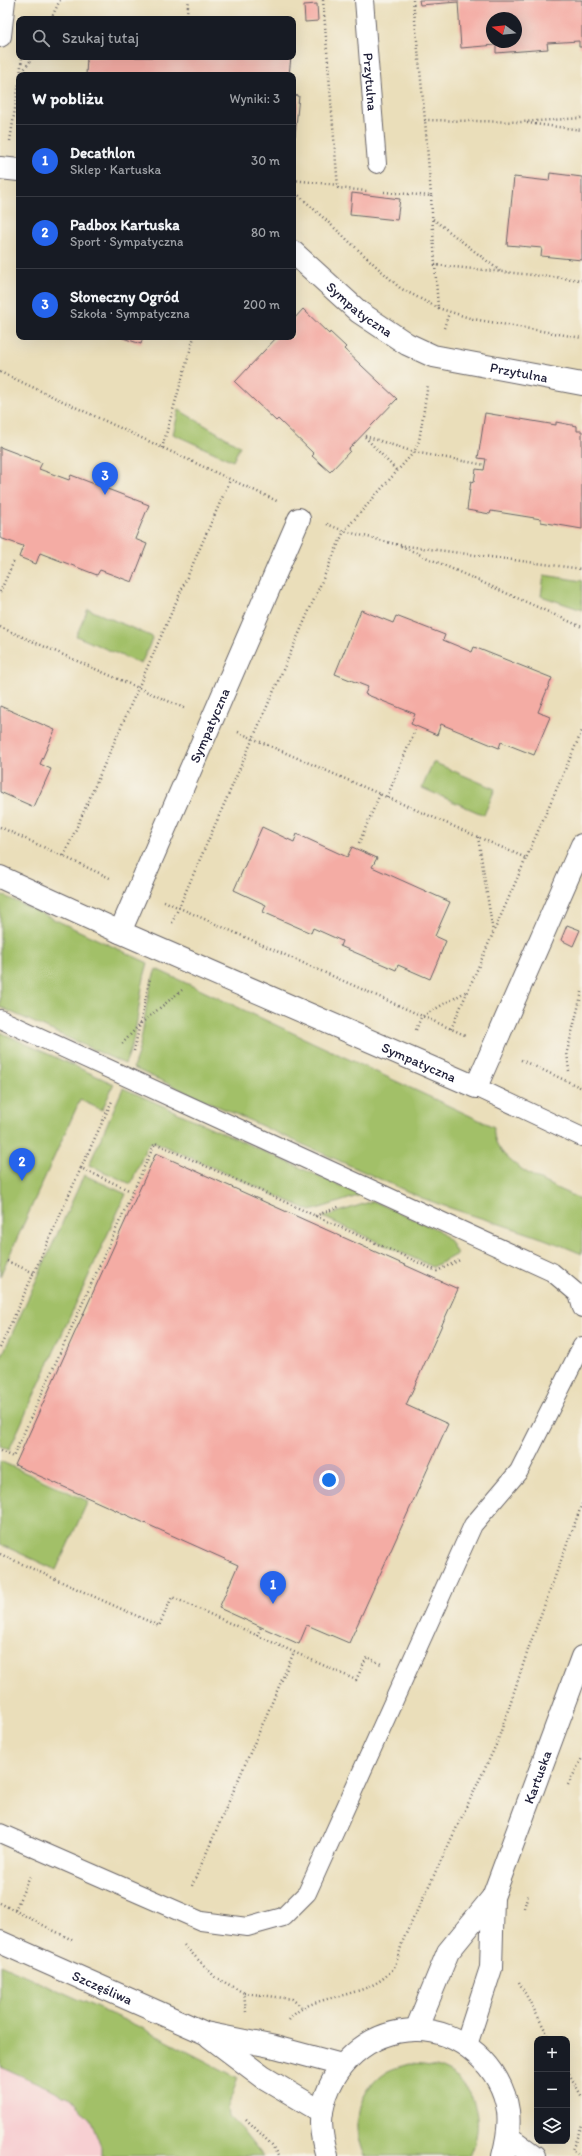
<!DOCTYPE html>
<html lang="pl">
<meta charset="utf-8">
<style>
:root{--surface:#171b24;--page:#20242c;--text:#f1f3f6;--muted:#9ea1a6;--line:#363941;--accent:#2563eb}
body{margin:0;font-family:Itim,sans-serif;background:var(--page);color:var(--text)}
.controls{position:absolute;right:12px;bottom:12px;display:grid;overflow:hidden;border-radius:8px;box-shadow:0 4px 16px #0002}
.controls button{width:36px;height:36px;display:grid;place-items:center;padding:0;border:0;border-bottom:1px solid var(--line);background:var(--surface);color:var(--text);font:20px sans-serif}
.compass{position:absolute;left:486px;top:12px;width:36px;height:36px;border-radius:50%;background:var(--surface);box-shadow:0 4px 16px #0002;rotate:285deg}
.you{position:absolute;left:329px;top:1480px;width:14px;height:14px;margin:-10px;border:3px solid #fff;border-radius:50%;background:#1a73e8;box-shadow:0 0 0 6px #1a73e833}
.badge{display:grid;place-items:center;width:26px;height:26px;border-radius:50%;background:var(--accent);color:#fff;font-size:13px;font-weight:700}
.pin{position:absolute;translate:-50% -33px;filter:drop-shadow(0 1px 2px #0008)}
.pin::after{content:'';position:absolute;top:21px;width:14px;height:12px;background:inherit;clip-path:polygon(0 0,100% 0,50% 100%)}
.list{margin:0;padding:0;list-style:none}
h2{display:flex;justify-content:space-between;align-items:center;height:52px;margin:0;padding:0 16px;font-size:17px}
h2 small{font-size:13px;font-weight:400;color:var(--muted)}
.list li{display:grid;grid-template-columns:26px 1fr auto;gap:12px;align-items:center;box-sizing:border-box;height:72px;padding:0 16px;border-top:1px solid var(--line)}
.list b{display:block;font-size:15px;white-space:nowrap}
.list p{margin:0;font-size:13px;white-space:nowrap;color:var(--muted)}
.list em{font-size:13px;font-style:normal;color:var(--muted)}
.icon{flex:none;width:22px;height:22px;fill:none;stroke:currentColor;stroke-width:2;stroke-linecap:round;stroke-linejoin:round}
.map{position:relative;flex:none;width:582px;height:2156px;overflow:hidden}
.search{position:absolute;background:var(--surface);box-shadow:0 4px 16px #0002;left:16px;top:16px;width:280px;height:44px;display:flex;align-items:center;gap:10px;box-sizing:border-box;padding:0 14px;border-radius:8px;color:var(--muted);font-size:15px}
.panel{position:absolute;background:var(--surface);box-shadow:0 4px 16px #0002;left:16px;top:72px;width:280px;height:268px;border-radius:8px}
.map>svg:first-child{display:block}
</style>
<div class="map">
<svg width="582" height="2156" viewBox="0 0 582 2156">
<rect width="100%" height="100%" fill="#f7f3e8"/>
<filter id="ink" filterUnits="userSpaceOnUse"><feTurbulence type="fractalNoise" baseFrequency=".025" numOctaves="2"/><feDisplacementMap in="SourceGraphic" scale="8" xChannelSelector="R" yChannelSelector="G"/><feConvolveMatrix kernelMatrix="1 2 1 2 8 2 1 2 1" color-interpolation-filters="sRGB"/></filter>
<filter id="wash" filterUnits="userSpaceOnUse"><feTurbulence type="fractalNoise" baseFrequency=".012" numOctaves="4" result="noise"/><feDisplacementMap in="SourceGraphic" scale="16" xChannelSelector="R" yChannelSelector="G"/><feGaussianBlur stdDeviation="0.9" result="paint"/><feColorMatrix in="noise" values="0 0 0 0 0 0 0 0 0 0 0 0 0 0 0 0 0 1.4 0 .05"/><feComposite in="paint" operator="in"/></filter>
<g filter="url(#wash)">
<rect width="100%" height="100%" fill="#eadeba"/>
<path fill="#f7cfd2" d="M 0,2039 L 231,2156 L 0,2156 Z"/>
<path fill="#a2c068" stroke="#627152" d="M 179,410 L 240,446 L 233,461 L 173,434 Z
M 544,575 L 582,581 L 582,610 L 541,596 Z
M 88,609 L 153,637 L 141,664 L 76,636 Z
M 433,762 L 495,789 L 484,815 L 422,788 Z
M 0,894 L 148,963 C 137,996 140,1032 125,1064 L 0,1007 Z
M 156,969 L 494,1127 C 489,1163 556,1187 582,1200 L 582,1254 C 530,1231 475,1218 422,1198 L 133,1068 C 146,1037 143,1000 156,969 Z
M 0,1032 L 114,1084 L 102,1110 L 80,1100 L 0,1276 Z
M 123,1088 L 361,1195 L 311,1211 L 155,1142 L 150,1143 L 146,1148 L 131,1184 L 89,1165 Z
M 84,1175 L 126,1194 L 9,1450 L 0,1446 L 0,1360 Z
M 373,1201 L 438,1230 L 450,1241 L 457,1254 L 433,1267 L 323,1217 Z
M 0,1461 L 88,1501 L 56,1570 L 0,1544 Z
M 0,1964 L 142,2028 L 238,2078 L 228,2106 L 229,2117 L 244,2132 L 263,2156 L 101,2156 L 101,2147 L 90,2119 L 71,2098 L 0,2066 Z
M 409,2064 C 423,2065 435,2065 448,2072 C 479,2088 484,2128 470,2156 L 365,2156 C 351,2125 357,2089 388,2071 C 394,2068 402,2066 409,2064 Z"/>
<g id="blocks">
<path fill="#f4aca4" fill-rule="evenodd" d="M 419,0 L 582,0 L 582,47 L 579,47 L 579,41 L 547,43 L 548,49 L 496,53 L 496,45 L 461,48 L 458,2 L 420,5 ZM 492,18 L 516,18 L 516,42 L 492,42 Z
M 317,4 L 318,21 L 305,22 L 304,5 Z
M 87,57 L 291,57 L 289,75 L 86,75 Z
M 293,95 L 299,96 L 295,136 L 293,136 Z
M 550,173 L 582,177 L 582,260 L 541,256 L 542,248 L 507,245 L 514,177 L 549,181 Z
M 352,193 L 400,199 L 397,220 L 350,215 Z
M 303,309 L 329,334 L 330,332 L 346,347 L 344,349 L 397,399 L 349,449 L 350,451 L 330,472 L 312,456 L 314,454 L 278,419 L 276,421 L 235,382 L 277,337 L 293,337 L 293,320 Z
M 120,337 L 143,337 L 141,344 Z
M 485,413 L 556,425 L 556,422 L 577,426 L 577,431 L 582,431 L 582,529 L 541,522 L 541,519 L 491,511 L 490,514 L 467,510 L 471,481 L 474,482 L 476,469 L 484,470 L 486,459 L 478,458 Z
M 0,447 L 42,463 L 39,469 L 69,480 L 71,475 L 149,505 L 135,539 L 147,544 L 132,582 L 100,570 L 97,575 L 40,553 L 36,564 L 19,557 L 23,546 L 0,538 Z
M 361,610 L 393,623 L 396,616 L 445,635 L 443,640 L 472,652 L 474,647 L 552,678 L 538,712 L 550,717 L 534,755 L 501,742 L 499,748 L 441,724 L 437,735 L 411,724 L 415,714 L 365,694 L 368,687 L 335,674 Z
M 0,706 L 55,730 L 40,764 L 51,769 L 34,807 L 0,792 Z
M 262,827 L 294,842 L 297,834 L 347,857 L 352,847 L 377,858 L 372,867 L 450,902 L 435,936 L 446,941 L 430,979 L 398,965 L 396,970 L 340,946 L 342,941 L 313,928 L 311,933 L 263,912 L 266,905 L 234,890 Z
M 567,925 L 580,930 L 573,946 L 561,940 Z
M 156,1153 L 458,1289 L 406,1405 L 448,1424 L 349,1643 L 307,1625 L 299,1644 L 219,1608 L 238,1565 L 15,1465 Z"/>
</g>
</g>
<g filter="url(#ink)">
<use href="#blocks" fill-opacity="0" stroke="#686467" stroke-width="1"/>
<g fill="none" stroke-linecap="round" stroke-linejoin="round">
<g stroke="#686467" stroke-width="20">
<g id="service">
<path id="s1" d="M 364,0 L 377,164"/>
<path d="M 0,1019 L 552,1272 L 578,1294 L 582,1308"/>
<path d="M 476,1087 L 582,1137"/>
<path d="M 0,1833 L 201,1921 L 247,1927 L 283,1917 L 307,1893 L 473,1525 L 519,1471 L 582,1346"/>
</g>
</g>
<g stroke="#686467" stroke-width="24">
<g id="minor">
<path d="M 0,36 L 4,0"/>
<path d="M 0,168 L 19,170"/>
<path id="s2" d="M 293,252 L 359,312 L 407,344 L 433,356 L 582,384"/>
<path id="s3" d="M 0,877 L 120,932 L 476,1087 L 582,845"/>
<path id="s4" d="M 120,932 L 299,519"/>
<path id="s5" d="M 0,1942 L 205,2033 L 275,2047 L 342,2065"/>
<path d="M 210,2037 L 263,2077 L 322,2112"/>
</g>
</g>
<g stroke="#686467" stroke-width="24">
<g id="tertiary">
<path d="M 416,2030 L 448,1952 L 493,1897"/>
<path id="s6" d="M 466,2045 L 491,1968 L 493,1897 L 582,1657"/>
<path d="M 508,2137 L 534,2156"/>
<path d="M 327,2156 C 323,2142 319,2126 322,2111 C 331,2065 368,2031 415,2030 C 460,2029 502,2067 508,2111 C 510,2127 507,2141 503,2156"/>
</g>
</g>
<path stroke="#686467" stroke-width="2.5" stroke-dasharray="1 3" stroke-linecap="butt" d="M 323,0 L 338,188 L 367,191
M 413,0 L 425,120 L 521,122 L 582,118
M 51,19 L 60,0
M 186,19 L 189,0
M 20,75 L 33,57
M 20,75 L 22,57
M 527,123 L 582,130
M 10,141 L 19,83
M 293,180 L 338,185
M 293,190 L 400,288 L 438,308 L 473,319 L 582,338
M 384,192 L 431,196 L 425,120
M 431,196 L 435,265 L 582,280
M 433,219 L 500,271
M 435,265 L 438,308
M 444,328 L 449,313
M 0,372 L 277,501
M 365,436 L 414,452 L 485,465
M 365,437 L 397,471
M 162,448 L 194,337
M 327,524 L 344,531 L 399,545 L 582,569
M 401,546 L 582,627
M 0,592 L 14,561
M 0,627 L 184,708
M 238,732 L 526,858
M 387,797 L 415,730
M 0,827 L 112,879
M 478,837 L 493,932
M 359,843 L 380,794
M 64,856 L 230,480
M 164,901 L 467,1036
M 172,923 L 344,531 L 414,452 L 419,441 L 428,384
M 451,1029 L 582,731
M 416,1030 L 421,1017 L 467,991
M 122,1044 L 140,1024 L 182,990
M 134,1051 L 150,978
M 521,1060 L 582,1088
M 569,1071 L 567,1052 L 582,992
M 81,1168 L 112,1101
M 315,1216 L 341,1206
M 7,1261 L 34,1273
M 0,1348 L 81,1168 L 133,1192
M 0,1451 L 13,1457 L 155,1143 L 437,1271 L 460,1260
M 0,1554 L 159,1626 L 172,1597 L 356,1680 L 367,1657 L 381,1664
M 257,1636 L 261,1627
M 568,1785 L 582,1758
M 192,1886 L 294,1652
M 0,1903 L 74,1941
M 524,1908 L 528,1894
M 15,1910 L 30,1876
M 184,1945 L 215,1977 L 244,1993 L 246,2012
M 519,1982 L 550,2039
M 244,1993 L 292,1999 L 303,2008
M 289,2020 C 311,1991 365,2002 392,1970 C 398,1963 400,1947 404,1938 L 497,1743 L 529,1647 L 582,1504
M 567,2070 L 582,2097
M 246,2119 L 272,2145 L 278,2156
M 581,2156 L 572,2150 L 582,2125"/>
<use href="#service" stroke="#fff" stroke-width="18"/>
<use href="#minor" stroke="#fff" stroke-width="22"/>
<use href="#tertiary" stroke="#fff" stroke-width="22"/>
</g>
</g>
<g text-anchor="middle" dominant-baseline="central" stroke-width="3.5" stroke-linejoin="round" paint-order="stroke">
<g font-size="14" fill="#22223b" stroke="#f7f3e8">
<text stroke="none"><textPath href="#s1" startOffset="82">Przytulna</textPath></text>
<text stroke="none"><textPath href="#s2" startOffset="88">Sympatyczna</textPath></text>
<text stroke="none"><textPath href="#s2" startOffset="263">Przytulna</textPath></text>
<text stroke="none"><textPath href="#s4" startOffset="225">Sympatyczna</textPath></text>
<text stroke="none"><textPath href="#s3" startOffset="458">Sympatyczna</textPath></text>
<text stroke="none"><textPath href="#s6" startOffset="280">Kartuska</textPath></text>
<text stroke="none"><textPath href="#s5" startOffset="112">Szczęśliwa</textPath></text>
</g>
</g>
</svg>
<div class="controls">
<button>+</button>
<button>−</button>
<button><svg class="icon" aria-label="layers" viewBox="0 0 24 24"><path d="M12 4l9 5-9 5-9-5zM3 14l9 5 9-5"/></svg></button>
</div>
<svg class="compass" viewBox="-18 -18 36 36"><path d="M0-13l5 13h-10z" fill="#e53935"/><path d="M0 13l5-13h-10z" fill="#9ea1a6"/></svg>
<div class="you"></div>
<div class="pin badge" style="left:273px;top:1604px">1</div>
<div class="pin badge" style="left:22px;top:1181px">2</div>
<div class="pin badge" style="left:105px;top:495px">3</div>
<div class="search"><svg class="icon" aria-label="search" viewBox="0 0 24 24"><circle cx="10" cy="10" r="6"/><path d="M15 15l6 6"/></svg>Szukaj tutaj</div>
<section class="panel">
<h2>W pobliżu<small>Wyniki: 3</small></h2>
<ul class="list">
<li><span class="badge">1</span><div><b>Decathlon</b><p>Sklep · Kartuska</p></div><em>30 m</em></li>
<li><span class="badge">2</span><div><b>Padbox Kartuska</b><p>Sport · Sympatyczna</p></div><em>80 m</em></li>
<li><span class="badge">3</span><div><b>Słoneczny Ogród</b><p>Szkoła · Sympatyczna</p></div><em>200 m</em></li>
</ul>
</section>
</div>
